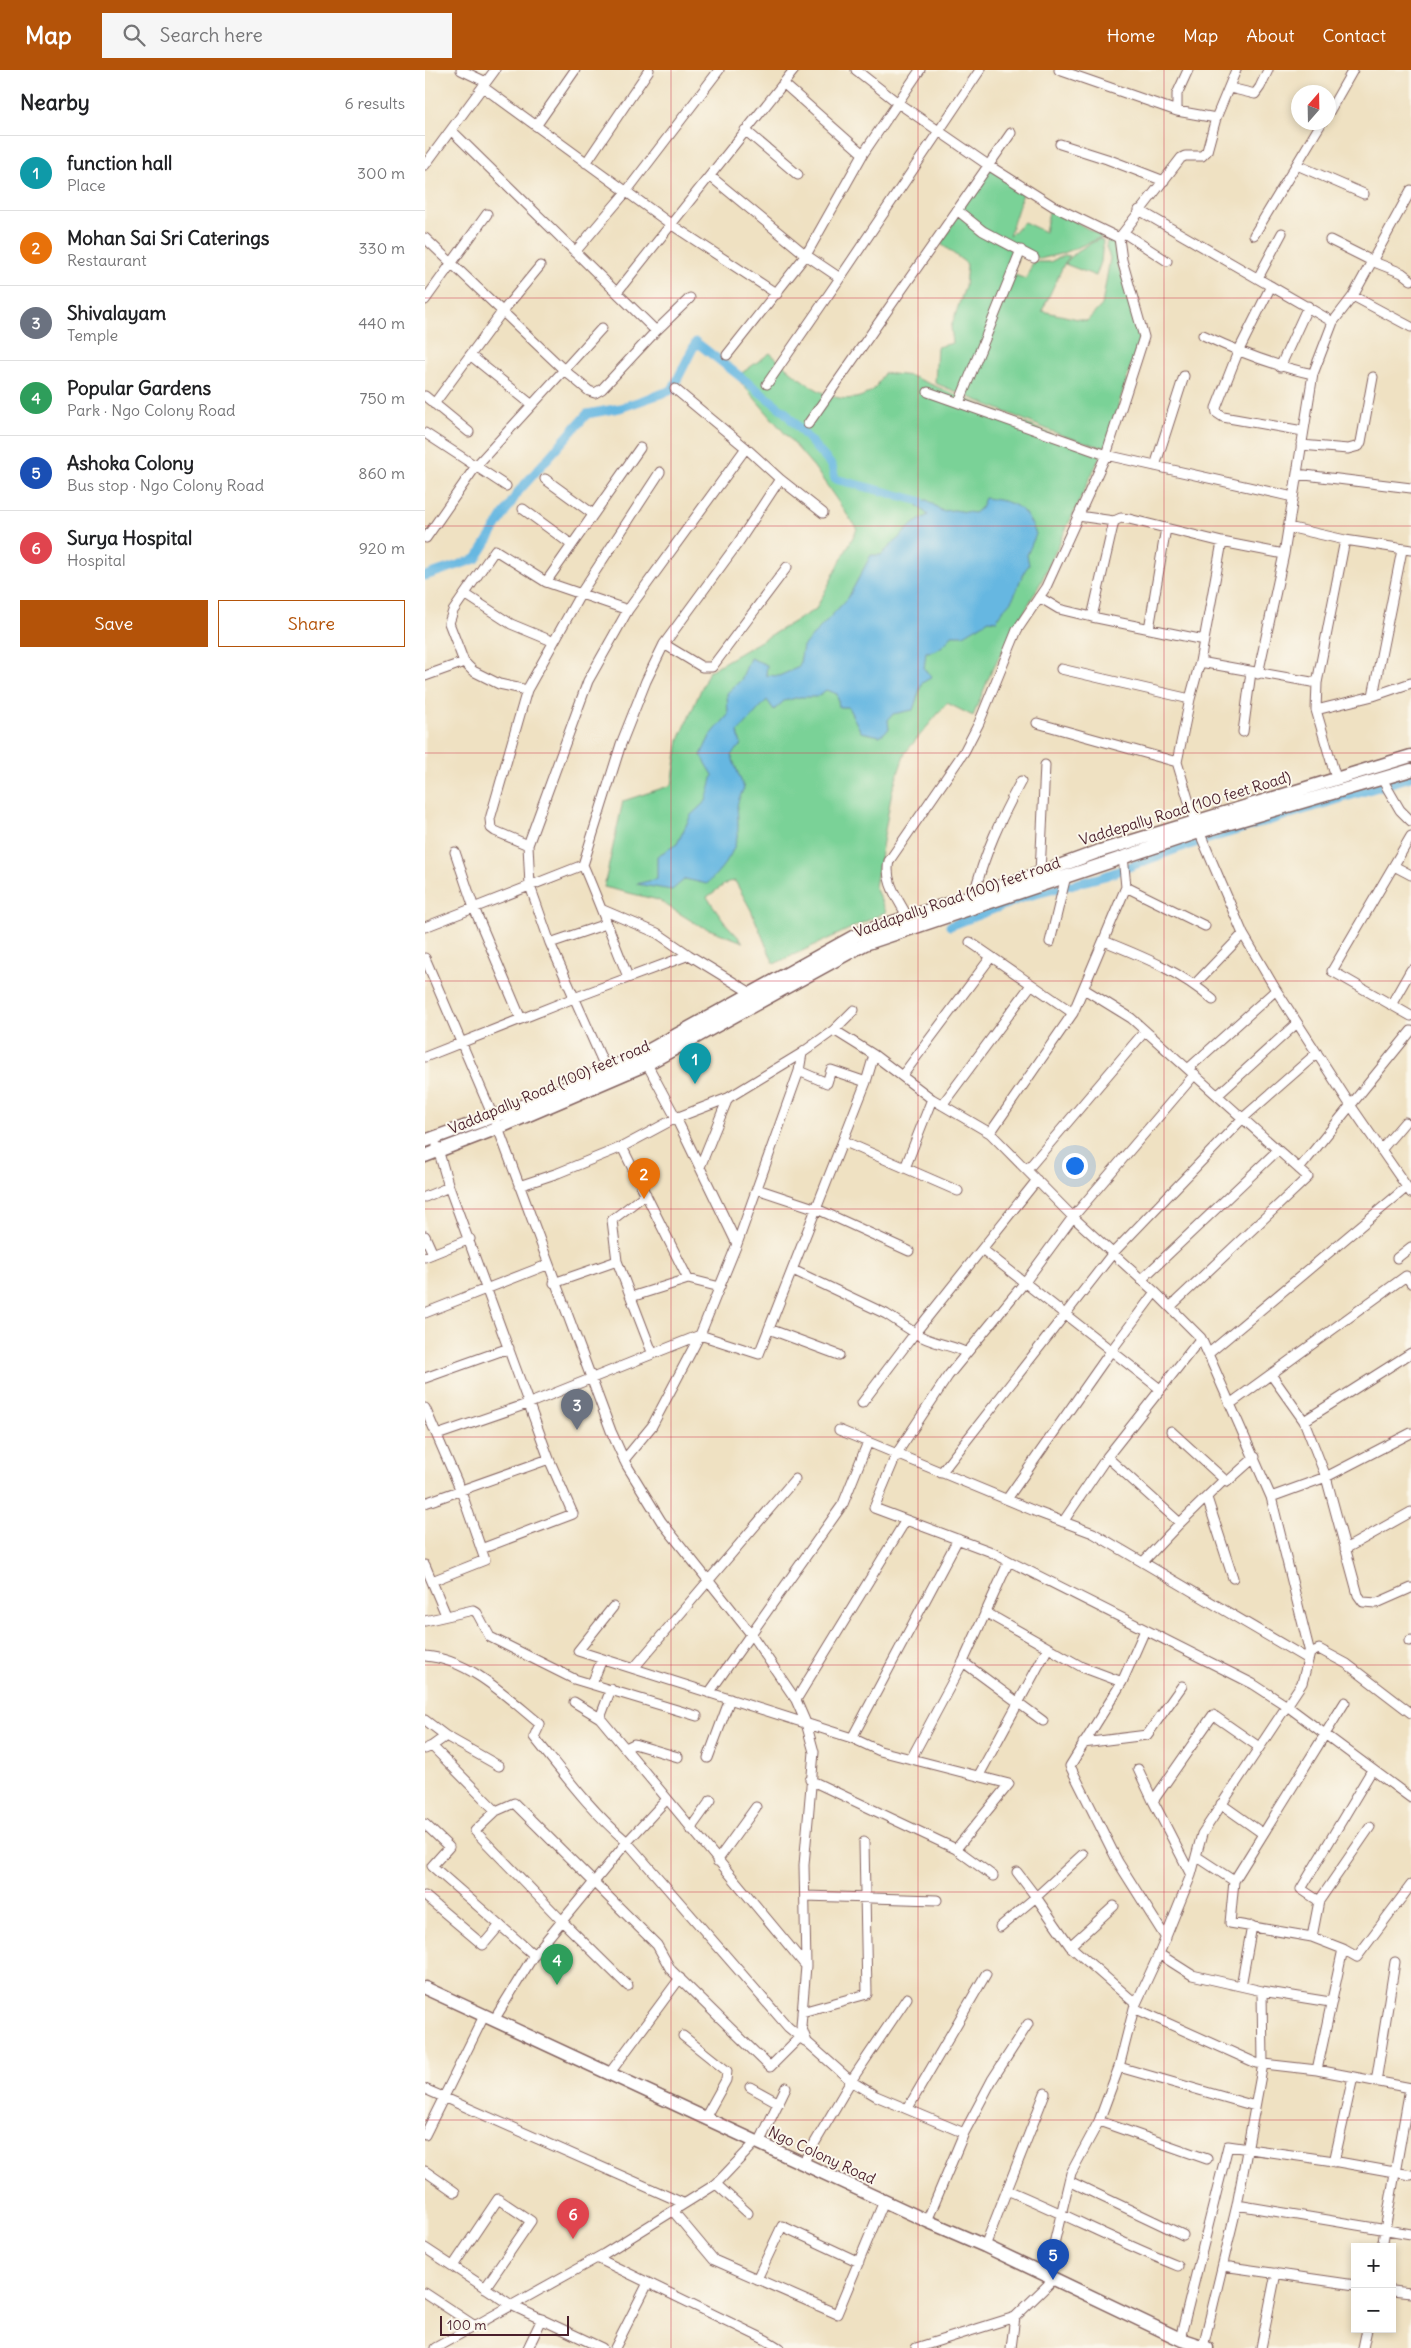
<!DOCTYPE html>
<meta charset="utf-8">
<style>
:root{--surface:#fff;--page:#f6f6f6;--text:#202124;--muted:#757577;--line:#e0e0e0;--accent:#b45309}
body{margin:0;font-family:Delius,sans-serif;background:var(--page);color:var(--text)}
.controls{position:absolute;right:15px;bottom:15px;display:grid;overflow:hidden;border-radius:0px;box-shadow:0 2px 8px #0003}
.controls button{width:45px;height:45px;display:grid;place-items:center;padding:0;border:0;border-bottom:1px solid var(--line);background:var(--surface);color:var(--text);font:25px sans-serif}
.compass{position:absolute;left:866px;top:15px;width:45px;height:45px;border-radius:50%;background:var(--surface);box-shadow:0 2px 8px #0003;rotate:20deg}
.scale{position:absolute;left:15px;bottom:12px;width:129px;box-sizing:border-box;padding-left:5px;border:2px solid #4a1f2b;border-top:0;font-size:14px;line-height:18px;white-space:nowrap;color:#4a1f2b;-webkit-text-stroke:4px #fbf7ec;paint-order:stroke}
.you{position:absolute;left:649px;top:1095px;width:18px;height:18px;margin:-12px;border:4px solid #fff;border-radius:50%;background:#1a73e8;box-shadow:0 0 0 8px #1a73e833}
.badge{display:grid;place-items:center;width:32px;height:32px;border-radius:50%;background:var(--accent);color:#fff;font-size:16px;font-weight:700}
.pin{position:absolute;translate:-50% -41px;filter:drop-shadow(0 1px 2px #0008)}
.pin::after{content:'';position:absolute;top:26px;width:18px;height:15px;background:inherit;clip-path:polygon(0 0,100% 0,50% 100%)}
.list{margin:0;padding:0;list-style:none}
h2{display:flex;justify-content:space-between;align-items:center;height:65px;margin:0;padding:0 20px;font-size:21px}
h2 small{font-size:16px;font-weight:400;color:var(--muted)}
.list li{display:grid;grid-template-columns:32px 1fr auto;gap:15px;align-items:center;box-sizing:border-box;height:75px;padding:0 20px;border-top:1px solid var(--line)}
.list b{display:block;font-size:19px;white-space:nowrap}
.list p{margin:0;font-size:16px;white-space:nowrap;color:var(--muted)}
.list em{font-size:16px;font-style:normal;color:var(--muted)}
.actions{display:flex;gap:10px;padding:15px 20px}
.actions a{flex:1;padding:11px 0;border:1px solid var(--accent);border-radius:0px;text-align:center;font-size:18px;color:var(--accent)}
.actions .main{background:var(--accent);color:#fff}
.icon{flex:none;width:28px;height:28px;fill:none;stroke:currentColor;stroke-width:2;stroke-linecap:round;stroke-linejoin:round}
.map{position:relative;flex:none;width:986px;height:2278px;overflow:hidden}
header{display:flex;align-items:center;gap:30px;box-sizing:border-box;height:70px;padding:0 25px;background:var(--accent);color:#fff}
header strong{font-size:24px}
nav{display:flex;gap:28px;margin-inline-start:auto;font-size:18px}
.search{width:350px;height:45px;background:var(--page);display:flex;align-items:center;gap:12px;box-sizing:border-box;padding:0 18px;border-radius:0px;color:var(--muted);font-size:19px}
main{display:flex}
aside{flex:1;background:var(--surface)}
.map>svg:first-child{display:block}
</style>
<header>
<strong>Map</strong>
<div class="search"><svg class="icon" aria-label="search" viewBox="0 0 24 24"><circle cx="10" cy="10" r="6"/><path d="M15 15l6 6"/></svg>Search here</div>
<nav><a>Home</a><a>Map</a><a>About</a><a>Contact</a></nav>
</header>
<main>
<aside>
<h2>Nearby<small>6 results</small></h2>
<ul class="list">
<li><span class="badge" style="background:#0f9aa8">1</span><div><b>function hall</b><p>Place</p></div><em>300 m</em></li>
<li><span class="badge" style="background:#e8710a">2</span><div><b>Mohan Sai Sri Caterings</b><p>Restaurant</p></div><em>330 m</em></li>
<li><span class="badge" style="background:#6b7280">3</span><div><b>Shivalayam</b><p>Temple</p></div><em>440 m</em></li>
<li><span class="badge" style="background:#2e9e5b">4</span><div><b>Popular Gardens</b><p>Park · Ngo Colony Road</p></div><em>750 m</em></li>
<li><span class="badge" style="background:#1a4fb4">5</span><div><b>Ashoka Colony</b><p>Bus stop · Ngo Colony Road</p></div><em>860 m</em></li>
<li><span class="badge" style="background:#e0444e">6</span><div><b>Surya Hospital</b><p>Hospital</p></div><em>920 m</em></li>
</ul>
<div class="actions"><a class="main">Save</a><a>Share</a></div>
</aside>
<div class="map">
<svg width="986" height="2278" viewBox="0 0 986 2278">
<rect width="100%" height="100%" fill="#fbf7ec"/>
<filter id="ink" filterUnits="userSpaceOnUse"><feTurbulence type="fractalNoise" baseFrequency=".02" numOctaves="2"/><feDisplacementMap in="SourceGraphic" scale="10" xChannelSelector="R" yChannelSelector="G"/><feConvolveMatrix kernelMatrix="1 2 1 2 8 2 1 2 1" color-interpolation-filters="sRGB"/></filter>
<filter id="wash" filterUnits="userSpaceOnUse"><feTurbulence type="fractalNoise" baseFrequency=".0096" numOctaves="4" result="noise"/><feDisplacementMap in="SourceGraphic" scale="20" xChannelSelector="R" yChannelSelector="G"/><feGaussianBlur stdDeviation="1.12" result="paint"/><feColorMatrix in="noise" values="0 0 0 0 0 0 0 0 0 0 0 0 0 0 0 0 0 1.4 0 .05"/><feComposite in="paint" operator="in"/></filter>
<g filter="url(#wash)">
<rect width="100%" height="100%" fill="#efe1c2"/>
<path fill="#7ad297" stroke="#627861" d="M 566,97 L 598,123 L 584,166 L 599,152 L 620,162 L 625,137 L 677,167 L 639,183 L 615,189 C 597,179 541,156 537,136 Z
M 533,145 L 595,182 L 587,204 L 601,209 L 608,192 L 625,192 L 639,185 L 645,186 L 639,194 L 617,241 L 662,251 L 677,235 L 685,188 L 681,177 L 682,172 L 691,169 L 693,177 L 692,194 L 707,229 L 716,264 L 680,378 L 636,365 L 510,313 L 512,277 L 528,273 L 526,257 L 540,217 L 542,194 L 516,174 Z
M 675,169 L 678,171 L 676,192 L 671,206 L 640,194 C 649,182 661,175 675,169 Z
M 345,283 C 370,305 414,348 449,319 C 453,315 456,308 459,303 L 486,306 L 676,385 L 616,512 L 567,600 L 548,646 L 522,633 L 480,683 L 467,721 L 450,817 L 461,842 L 349,894 L 326,840 L 310,811 L 303,812 L 282,827 L 302,855 L 318,872 L 273,855 L 233,830 L 179,817 L 198,731 L 247,715 L 254,670 L 284,601 L 391,539 L 432,459 L 389,397 L 311,307 Z"/>
<path fill="#66b7e1" stroke="#586b86" d="M 560,428 C 590,432 599,435 611,464 L 602,485 L 604,495 C 594,506 594,520 586,531 C 580,539 575,541 572,551 L 564,550 L 539,565 L 527,565 C 521,574 513,582 501,582 L 499,599 L 507,607 L 497,613 L 488,640 L 468,644 L 463,650 L 464,659 L 455,666 L 436,662 L 423,637 L 414,637 L 412,624 L 401,620 L 392,627 L 375,627 L 359,631 L 349,640 L 342,630 L 313,662 L 316,675 L 306,685 L 319,718 C 309,739 313,733 313,754 C 314,780 298,797 282,814 L 260,809 L 247,820 L 211,814 L 232,809 L 232,786 L 252,774 L 266,745 L 281,731 L 288,705 L 276,685 L 285,666 L 303,645 L 302,623 L 316,610 L 325,588 L 342,595 L 341,605 L 354,606 L 374,597 L 378,576 L 423,528 L 446,485 L 456,485 L 488,454 L 503,445 L 493,436 L 495,431 L 502,430 L 517,441 L 529,440 L 549,443 L 556,438 Z"/>
<g fill="none" stroke-linecap="round" stroke-linejoin="round">
<path stroke="#66b7e1" stroke-width="9" d="M 0,506 L 51,489 L 93,422 L 162,344 L 195,338 L 247,320 L 271,272 L 359,341 L 407,396 L 410,409 L 495,431
M 525,856 L 600,827 L 680,806 L 754,778 L 986,707"/>
</g>
</g>
<g filter="url(#ink)">
<g fill="none" stroke-linecap="round" stroke-linejoin="round">
<g stroke="#846360" stroke-width="11">
<path id="street" d="M 36,0 L 61,12
M 431,0 L 473,33 L 563,95 L 628,136 L 694,168 L 756,88 L 760,86 L 777,86 L 782,81 L 791,48 L 811,0
M 634,0 L 752,41 L 791,48
M 358,13 L 438,84 L 495,0
M 58,17 L 247,155 L 352,224
M 805,18 L 830,24 L 835,17 L 843,0
M 752,41 L 752,24 L 763,0
M 904,42 L 928,0
M 111,56 L 150,0
M 26,60 L 231,261 L 265,228
M 320,60 L 373,105
M 635,74 L 682,89 L 739,111
M 161,93 L 224,0
M 0,95 L 70,0
M 872,95 L 939,124
M 285,106 L 381,185 L 438,84
M 532,140 L 558,161 L 609,188
M 714,140 L 908,252
M 699,163 L 742,191
M 829,165 L 897,52
M 0,168 L 139,300 L 51,396 L 1,468
M 905,170 L 949,192 L 977,203 L 986,210
M 150,182 L 201,122 L 294,0
M 833,208 L 857,163
M 846,216 L 813,282 L 791,338 L 792,343 L 798,347 L 878,361
M 193,221 L 369,0
M 928,226 L 986,257
M 0,230 L 62,144
M 177,258 L 139,300 L 164,321 L 170,323 L 177,319 L 231,261
M 778,265 C 814,282 849,296 888,304
M 45,285 L 106,334
M 302,285 L 381,185 L 415,208 L 555,0
M 855,297 L 883,236
M 342,314 L 415,208
M 503,322 L 681,385 L 868,427
M 0,326 L 44,362
M 534,333 L 596,180
M 9,334 L 77,242 L 115,196
M 383,354 L 586,63
M 0,363 L 81,416
M 876,375 L 923,379 L 934,376 L 936,372 L 948,307
M 321,378 L 355,409
M 730,396 L 759,306
M 872,404 L 986,418
M 120,409 L 168,444
M 98,439 L 147,475
M 653,446 L 689,451 L 696,448 L 704,449 L 797,472 L 859,484
M 863,457 L 920,470 L 986,480
M 40,524 L 86,554 L 127,571
M 614,527 L 634,539 L 667,547 L 779,570
M 203,540 L 121,512 L 215,378
M 667,547 L 689,451
M 724,559 L 741,458
M 239,574 L 277,597 L 287,597 L 362,497
M 775,592 L 892,613
M 636,599 L 765,629
M 833,604 L 859,484 L 888,304 L 908,252 L 928,226 L 986,120
M 0,606 L 39,592
M 102,620 L 74,614 L 48,601 L 39,592 L 24,553 L 28,541 L 70,480 L 121,512
M 948,626 L 977,480
M 891,640 L 948,626 L 986,613
M 612,653 L 752,692 L 770,752 L 818,864 L 851,920 L 926,1036 L 986,1123
M 818,662 L 826,602
M 752,692 L 765,629 L 775,592 L 797,472
M 911,708 L 891,640 L 892,613 L 920,470
M 957,709 L 975,740 L 986,751
M 986,766 L 907,901 L 986,946
M 103,775 L 70,761 L 66,758 L 65,749 L 102,620 L 156,523 L 235,402
M 30,782 L 49,838 L 96,949
M 158,795 C 174,832 188,870 203,907
M 969,796 L 986,805
M 615,803 L 620,695
M 701,817 L 780,856
M 549,825 C 559,784 576,748 596,711
M 178,840 L 232,863 L 264,885 L 326,923
M 483,848 C 474,830 459,812 464,791 L 539,682 L 554,653 L 592,560 L 621,517 L 681,385 L 719,267 L 697,190 L 694,168
M 0,857 L 158,795 L 196,674 L 221,611 L 239,574 L 313,473 L 355,409 L 398,443
M 679,871 C 719,887 756,902 788,930
M 545,872 L 648,943
M 625,872 L 641,806
M 125,873 L 181,854
M 0,888 L 73,1058 L 186,1361 L 201,1394 L 236,1451 L 326,1564 L 371,1630 L 381,1653 L 389,1682 L 379,1795 L 381,1896 L 376,1956 L 382,1972 L 426,2011 L 451,2026 L 539,2063 L 502,2151
M 770,914 L 818,864
M 659,919 L 706,948 L 883,1107 L 745,1237
M 966,935 L 986,900
M 409,960 L 449,985 L 507,1029 L 565,1063 L 648,1147 L 730,1222 L 776,1268 L 846,1427 L 885,1583 L 894,1579 L 922,1594 L 986,1643
M 377,983 L 374,1001 L 312,1174 L 275,1265 L 334,1284 L 441,1012
M 0,987 L 149,928 L 264,885
M 222,994 L 251,1048 L 312,1174
M 764,998 L 851,920
M 181,999 L 125,873 L 105,816 L 103,775 L 163,611 L 203,540 L 321,378 L 250,319
M 374,1001 L 402,1013 L 406,1000 L 441,1012 L 449,985
M 770,1004 L 648,1147 L 600,1212 L 523,1306 L 472,1383 L 449,1438 L 564,1481 L 828,1614 L 862,1636 L 986,1728
M 477,1006 L 566,887
M 793,1025 L 872,953
M 517,1035 L 606,915
M 565,1063 L 648,943 L 701,817 L 698,786
M 418,1071 L 533,1121
M 12,1076 L 24,1117 L 124,1389 L 148,1444 L 56,1479
M 197,1077 L 263,1209
M 956,1080 L 980,1052
M 275,1097 L 303,1028
M 480,1098 L 507,1029
M 874,1099 L 986,961
M 602,1100 L 720,961
M 94,1116 L 133,1103 L 197,1077 L 251,1048 L 303,1028 L 377,983 L 409,960 L 429,940
M 332,1119 L 392,1139 L 484,1181
M 0,1127 L 24,1117
M 0,1166 L 8,1184
M 557,1179 L 735,1319
M 0,1187 L 45,1169
M 972,1188 L 986,1177
M 192,1191 L 187,1150 L 221,1124
M 368,1200 L 461,1244 L 490,1263 L 612,1110
M 716,1210 L 853,1080
M 129,1213 L 192,1191 L 227,1282
M 206,1227 L 263,1209 L 295,1217
M 0,1243 L 122,1195
M 344,1259 L 414,1285
M 783,1284 L 982,1117
M 847,1306 L 879,1351 L 901,1407 L 933,1525 L 938,1532 L 952,1533 L 986,1518
M 0,1308 L 84,1278
M 437,1333 L 490,1263 C 506,1274 525,1274 542,1283
M 805,1334 L 981,1206 L 986,1213
M 0,1338 L 36,1421 L 60,1490 L 7,1511
M 879,1351 L 986,1283
M 414,1360 L 612,1442 L 668,1463 L 879,1587 L 885,1583
M 746,1361 L 802,1412 L 830,1387
M 12,1365 L 105,1333 L 275,1265
M 199,1390 L 227,1356 L 275,1265
M 516,1403 L 688,1183 L 818,1048 L 892,983
M 846,1427 L 901,1407 L 986,1363
M 782,1428 L 808,1508
M 582,1429 L 686,1281 L 730,1222
M 0,1433 L 124,1389
M 638,1452 L 682,1387
M 755,1453 L 799,1410
M 920,1479 L 986,1442
M 718,1492 L 755,1453 L 682,1387 L 776,1268
M 0,1495 L 21,1545
M 188,1537 L 153,1581 L 427,1668 L 455,1681 L 584,1714 L 531,1779 L 385,1710
M 560,1542 L 657,1597 L 697,1612 L 645,1696 L 693,1792 L 741,1868
M 0,1551 L 48,1540 L 52,1543 L 65,1567 L 149,1609 L 272,1646
M 984,1571 L 986,1570
M 0,1586 C 44,1589 82,1627 115,1654 L 109,1667 C 139,1704 166,1741 202,1772 L 363,1957 L 380,1971
M 538,1592 L 618,1651
M 209,1598 L 370,1409
M 697,1612 L 720,1560
M 167,1614 L 177,1589
M 186,1619 L 175,1648 L 381,1896
M 284,1623 L 418,1434 L 443,1372
M 371,1630 L 481,1450
M 149,1632 L 175,1648
M 0,1650 L 21,1666
M 427,1668 L 533,1469
M 658,1673 L 722,1665 L 757,1616
M 7,1676 L 21,1666 L 74,1696
M 201,1678 L 209,1674 L 253,1687
M 0,1679 L 7,1676 L 71,1741 L 50,1761 L 137,1851 L 203,1916
M 283,1688 L 305,1629
M 486,1689 L 538,1592 L 584,1491
M 713,1699 L 728,1731 L 788,1645 L 834,1677
M 554,1705 L 623,1578
M 728,1731 L 766,1805
M 796,1734 L 837,1763
M 71,1741 L 89,1733 L 232,1875 L 246,1900 L 345,1997 L 375,1967
M 0,1754 L 24,1777 L 7,1796 L 109,1885
M 265,1759 L 286,1730
M 531,1779 L 568,1806
M 658,1784 L 611,1827 L 645,1876 L 711,1934
M 771,1786 L 809,1811
M 292,1791 L 331,1737
M 0,1826 L 58,1875 L 75,1855
M 380,1826 L 512,1830
M 894,1831 L 945,1757
M 575,1857 L 611,1827 L 592,1802
M 887,1867 L 894,1831 L 876,1819 L 947,1700
M 645,1876 L 689,1836
M 918,1879 L 932,1887 L 986,1815
M 734,1884 L 767,1905 L 837,1921 L 905,1932
M 816,1916 L 827,1856
M 709,1938 L 831,1993 L 892,2000 L 986,2018
M 377,1942 L 442,1924 L 439,1772
M 69,1950 L 109,1885 L 202,1772 L 242,1729
M 258,1966 L 302,2001 L 301,2010 L 280,2048
M 694,1997 L 830,2036
M 892,2000 L 918,1879 L 887,1867 L 805,1853 L 809,1811 L 920,1632
M 184,2004 L 255,1908
M 951,2012 L 970,1892
M 325,2017 L 354,2033
M 0,2019 L 258,2133
M 483,2038 L 561,1904
M 674,2051 L 782,2089
M 539,2063 L 567,2010 L 603,1954
M 0,2065 L 59,1946
M 334,2073 L 361,2017
M 909,2092 L 928,2007
M 378,2093 L 426,2011 L 482,1928
M 0,2101 L 30,2122
M 644,2111 L 758,2165
M 291,2114 L 323,2143
M 582,2120 C 640,2144 695,2173 753,2196
M 812,2135 L 986,2164
M 248,2141 L 289,2190 L 412,2244 L 459,2131
M 560,2176 L 620,2023
M 957,2177 L 985,2018
M 0,2178 L 88,2236 L 177,2278
M 172,2188 L 341,2270 L 354,2278
M 28,2196 L 73,2129 L 106,2151 L 60,2218
M 798,2196 L 930,2215
M 621,2207 L 646,2103 L 674,2051 L 694,1997 L 709,1938 L 734,1884 L 766,1805 L 777,1764 L 877,1613 L 885,1583
M 332,2209 L 357,2156 L 434,2192
M 967,2221 L 986,2223
M 0,2223 L 50,2256
M 755,2269 L 803,2076 L 902,2090 L 986,2105
M 778,2277 L 812,2135 L 838,1994 L 837,1921
M 10,2278 L 179,2184 L 291,2114 L 331,2072
M 103,2278 L 117,2249
M 190,2278 L 223,2213
M 491,2278 L 590,2247
M 586,2278 L 590,2247 L 628,2210
M 836,2278 L 851,2203
M 938,2278 L 942,2259"/>
</g>
<g stroke="#846360" stroke-width="15">
<path id="secondary" d="M 0,1071 L 108,1032 L 219,983 L 435,863 L 615,803 L 675,781 L 986,686
M 0,1086 L 73,1058 L 222,994 L 440,874 L 774,762 L 986,700
M 0,1918 L 502,2151 L 560,2176 L 755,2269 L 782,2278"/>
</g>
<use href="#street" stroke="#fff" stroke-width="9"/>
<use href="#secondary" stroke="#fff" stroke-width="12"/>
</g>
</g>
<path fill="none" stroke="#d1495b" stroke-width="1" stroke-opacity="0.55" d="M 246,0 L 246,2278M 493,0 L 493,2278M 739,0 L 739,2278M 0,228 L 986,228M 0,456 L 986,456M 0,683 L 986,683M 0,911 L 986,911M 0,1139 L 986,1139M 0,1367 L 986,1367M 0,1595 L 986,1595M 0,1822 L 986,1822M 0,2050 L 986,2050"/>
<g text-anchor="middle" dominant-baseline="central" stroke-width="4" stroke-linejoin="round" paint-order="stroke">
<g font-size="15" fill="#4a1f2b" stroke="#fbf7ec">
<text transform="translate(760 738) rotate(-17)">Vaddepally Road (100 feet Road)</text>
<text transform="translate(532 827) rotate(-19)">Vaddapally Road (100) feet road</text>
<text transform="translate(124 1017) rotate(-23)">Vaddapally Road (100) feet road</text>
<text transform="translate(397 2085) rotate(25)">Ngo Colony Road</text>
</g>
</g>
</svg>
<div class="controls">
<button>+</button>
<button>−</button>
</div>
<svg class="compass" viewBox="-18 -18 36 36"><path d="M0-13l5 13h-10z" fill="#e53935"/><path d="M0 13l5-13h-10z" fill="#757577"/></svg>
<div class="scale">100 m</div>
<div class="you"></div>
<div class="pin badge" style="left:270px;top:1014px;background:#0f9aa8">1</div>
<div class="pin badge" style="left:219px;top:1129px;background:#e8710a">2</div>
<div class="pin badge" style="left:152px;top:1360px;background:#6b7280">3</div>
<div class="pin badge" style="left:132px;top:1915px;background:#2e9e5b">4</div>
<div class="pin badge" style="left:628px;top:2210px;background:#1a4fb4">5</div>
<div class="pin badge" style="left:148px;top:2169px;background:#e0444e">6</div>
</div>
</main>
